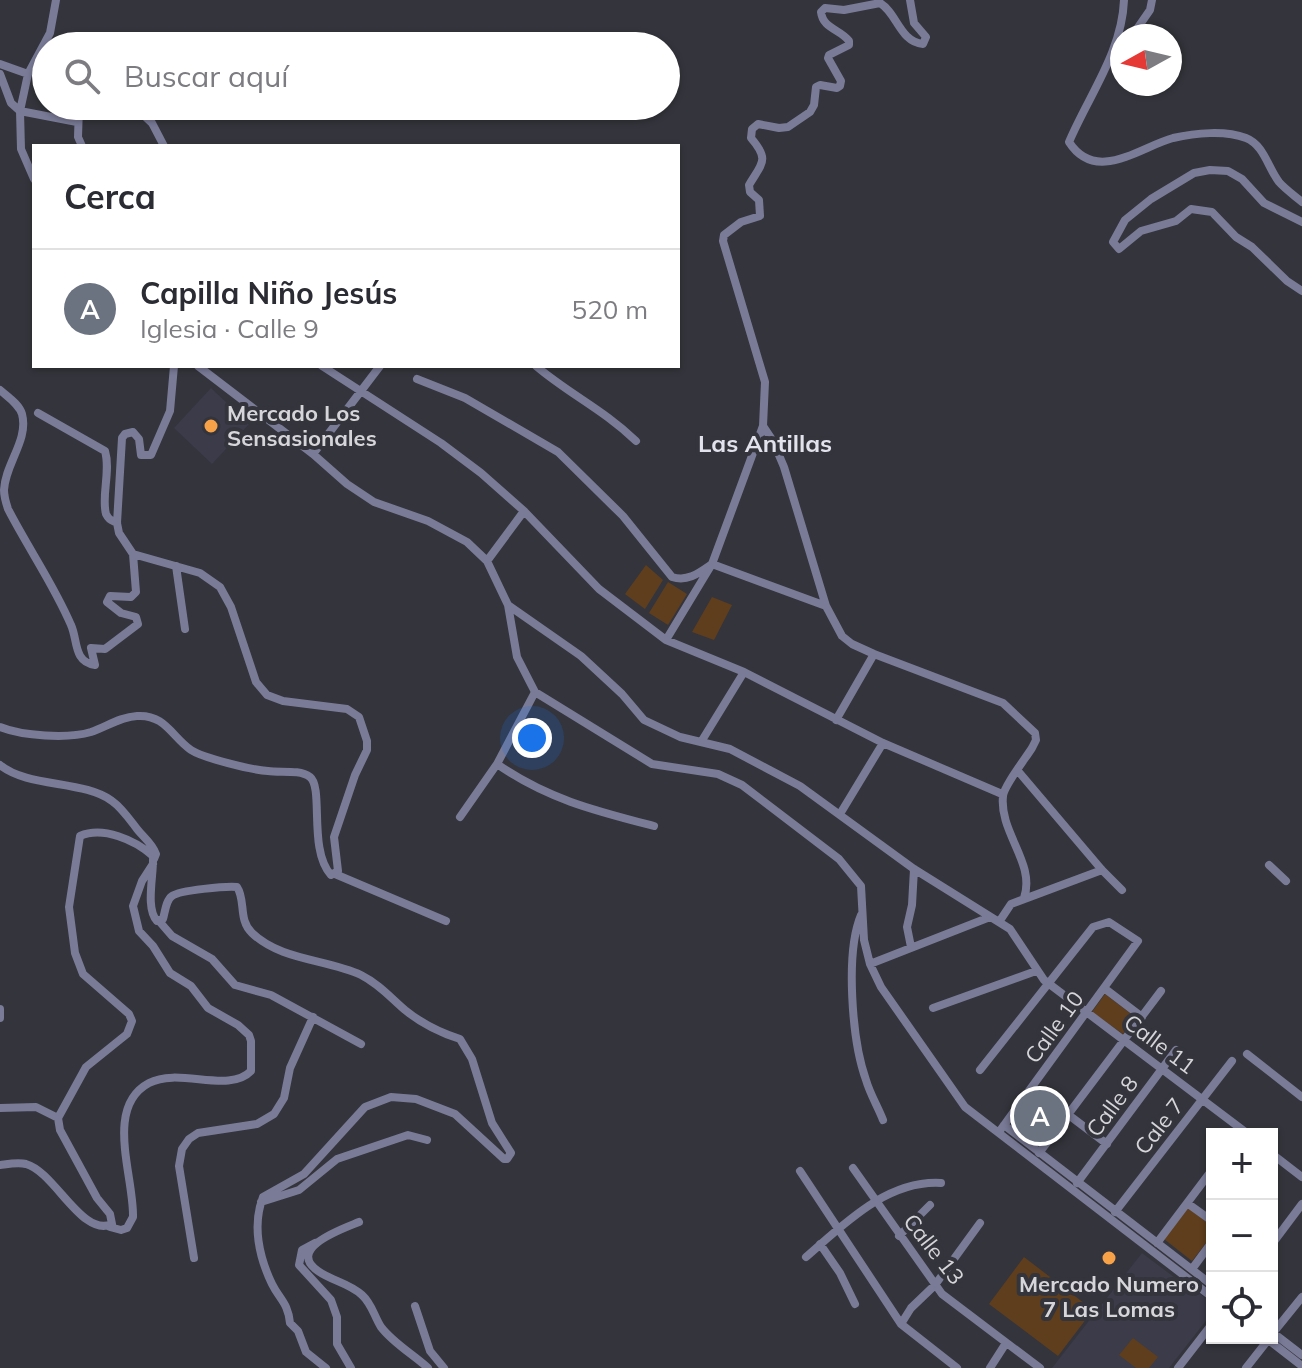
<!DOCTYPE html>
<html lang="es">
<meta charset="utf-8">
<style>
:root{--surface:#fff;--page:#f7f7f7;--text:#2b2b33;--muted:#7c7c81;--line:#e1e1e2;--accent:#db2777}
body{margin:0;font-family:Mulish,sans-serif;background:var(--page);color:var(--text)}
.controls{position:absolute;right:24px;bottom:24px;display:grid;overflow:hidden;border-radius:0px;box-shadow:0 2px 6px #0004}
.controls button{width:72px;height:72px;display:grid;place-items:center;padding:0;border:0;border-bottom:2px solid var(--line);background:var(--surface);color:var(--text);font:40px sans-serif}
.compass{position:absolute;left:1110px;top:24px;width:72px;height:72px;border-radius:50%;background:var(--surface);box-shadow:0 2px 6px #0004;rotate:262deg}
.you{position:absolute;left:532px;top:738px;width:28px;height:28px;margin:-20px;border:6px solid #fff;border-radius:50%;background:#1a73e8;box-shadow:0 0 0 12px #1a73e833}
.badge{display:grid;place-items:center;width:52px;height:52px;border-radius:50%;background:var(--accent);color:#fff;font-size:26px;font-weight:700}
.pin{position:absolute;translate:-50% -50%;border:4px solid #fff;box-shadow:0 2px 8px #0006}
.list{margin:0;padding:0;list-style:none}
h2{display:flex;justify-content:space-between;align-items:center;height:104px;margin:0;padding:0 32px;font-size:34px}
h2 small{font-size:26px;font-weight:400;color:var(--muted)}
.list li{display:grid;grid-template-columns:52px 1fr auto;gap:24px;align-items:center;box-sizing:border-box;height:120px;padding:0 32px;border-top:2px solid var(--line)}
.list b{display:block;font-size:30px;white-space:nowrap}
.list p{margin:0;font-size:26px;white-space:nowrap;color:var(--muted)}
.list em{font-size:26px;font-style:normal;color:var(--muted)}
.icon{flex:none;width:44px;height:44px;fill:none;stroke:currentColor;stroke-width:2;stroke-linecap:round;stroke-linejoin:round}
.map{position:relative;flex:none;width:1302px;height:1368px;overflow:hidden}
.search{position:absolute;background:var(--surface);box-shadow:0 2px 6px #0004;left:32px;top:32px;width:648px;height:88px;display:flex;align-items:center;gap:20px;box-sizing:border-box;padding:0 28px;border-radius:44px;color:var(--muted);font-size:30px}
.panel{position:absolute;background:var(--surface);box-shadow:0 2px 6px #0004;left:32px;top:144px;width:648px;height:224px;border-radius:0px}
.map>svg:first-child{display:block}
</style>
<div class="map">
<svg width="1302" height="1368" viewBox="0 0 1302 1368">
<rect width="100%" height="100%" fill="#34343c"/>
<path fill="#3b3b49" d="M 211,388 L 249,424 L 212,464 L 174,428 Z
M 1142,1253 L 1186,1286 L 1187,1290 L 1195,1296 L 1200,1294 L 1212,1303 L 1212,1313 L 1169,1368 L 1052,1368 Z"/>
<path fill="#5e3e1d" d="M 646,565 L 663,580 L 645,609 L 625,594 Z
M 668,582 L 687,594 L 668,625 L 649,613 Z
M 712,597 L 732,605 L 714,640 L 692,632 Z
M 1105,994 L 1135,1017 L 1123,1034 L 1092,1012 Z
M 1188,1208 L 1212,1226 L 1212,1235 L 1192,1261 L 1164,1239 Z
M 1024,1257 L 1093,1310 L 1058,1356 L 989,1304 Z
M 1133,1338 L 1158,1357 L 1149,1368 L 1136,1368 L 1119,1355 Z"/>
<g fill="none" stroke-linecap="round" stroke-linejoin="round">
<path stroke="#7a7b97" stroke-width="8" d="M 56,0 L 50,33 L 28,74 L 20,111 L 77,122
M 910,0 L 914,23 L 926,37 L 923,44 C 900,42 897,13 880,3 L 844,10 L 825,8 L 821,12 C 823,29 840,29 849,41 L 849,45 L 829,55 L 828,58 L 841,81 L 840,86 L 837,88 L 820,85 L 816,87 L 814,105 L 810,112 L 788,127 L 779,128 L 758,124 L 752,129 L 751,138 C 770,160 762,163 749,185 L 750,192 L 759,200 L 760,216 L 741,222 L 724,235 L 723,241 L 765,382 L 763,426 L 773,441 L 784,467 L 826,606 L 842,636 L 852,644 L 874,654 L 1003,703 L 1035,733 L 1036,740 L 1032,748 C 1025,759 1004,786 1003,796 C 999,833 1036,863 1024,898
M 1124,0 C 1122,52 1089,95 1069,142 C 1096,184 1140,147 1173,138 C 1195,133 1225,130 1246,138 C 1264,145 1268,168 1279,182 C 1285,189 1295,196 1302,202
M 1132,36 L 1150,10 L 1152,0
M 0,64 L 28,74
M 0,74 L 11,103 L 20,111 L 21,149 L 34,179
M 79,106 L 78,137 L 82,146
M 134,106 L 152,123 L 164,146
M 1302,222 L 1264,203 L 1242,179 L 1228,171 L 1210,170 L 1194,173 L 1151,199 L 1125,220 L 1113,242 L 1119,249 L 1141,231 L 1176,221 L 1191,209 L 1212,212 L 1236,237 L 1252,247 L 1287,281 L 1302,291
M 198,366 L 313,454 L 347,484 L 374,502 L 428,521 L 467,542 L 487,561 L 508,605 L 581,656 L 622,694 L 644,720 L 680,737 L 730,749 L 800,786 L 914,869 L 1010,929 L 1044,980 L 1248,1134
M 322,366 L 441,443 L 481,473 L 524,511 L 599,589 L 666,640 L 744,672 L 883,743 L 1002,794
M 536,366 C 569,394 604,410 636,441
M 417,379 L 465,398 L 558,452 L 623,516 L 672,577 C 688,582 699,573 712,564 L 826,606
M 0,390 C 8,397 19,404 22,414 C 29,440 5,464 4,490 C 4,496 6,503 8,509 C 28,548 54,585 71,625 C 78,640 73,662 95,665 L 91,648 L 105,649 L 138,624 L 136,617 L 121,613 L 107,602 L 110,596 L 131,597 L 136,592 L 133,554
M 38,413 L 105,451 C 111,471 101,496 106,514 C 109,520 111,520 117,523
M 313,454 L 380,366
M 487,561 L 524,511
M 176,566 L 185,629
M 508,605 L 517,657 L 535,692 L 652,764 L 718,774 L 742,785 L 839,859 L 861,886 L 864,940 L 870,964 L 881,987 L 965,1107 L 1212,1297
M 666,640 L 712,564 L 763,426
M 836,720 L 874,654
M 0,727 C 22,736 68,739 91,732 C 106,727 120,717 137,716 C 165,714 172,737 191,750 C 203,758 252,770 268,771 C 280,773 299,769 310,777 C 324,788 308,850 331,875 L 338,871 L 334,837 L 355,775 L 367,750 L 367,741 L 359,717 L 347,709 L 283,701 L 267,695 L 256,682 L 231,607 L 220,587 L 200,573 L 133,554 L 119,533 L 117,523 L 122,438 L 125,434 L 133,432 L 139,439 L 141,455 L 151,455 L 170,411 L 174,366
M 701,742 L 744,672
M 497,764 C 547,799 596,811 654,826
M 0,765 C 28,788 84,780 112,801 C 122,808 130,820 137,829 C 144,838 152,843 156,854 L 154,859
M 1018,771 L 1102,870 L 1122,890
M 840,814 L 883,743
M 460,817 L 497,764 L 535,692
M 1269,865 L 1286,881
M 335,874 L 446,921
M 861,915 C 845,953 852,1041 866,1080 C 870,1094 878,1107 883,1120
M 159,921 L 172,936 L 212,959 L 235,985 L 271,995 L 361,1044
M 999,922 L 1011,904 L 1102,870
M 911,947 L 907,927 L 912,905 L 914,869
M 870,964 L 990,917
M 1104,988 L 1142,1017
M 933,1008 L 1036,971
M 0,1009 L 0,1018
M 1247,1054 L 1302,1097
M 980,1070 L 1093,927 L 1109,922 L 1138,941 L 999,1132
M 1033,1088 L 1107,1144
M 0,1108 L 36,1107 L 58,1118
M 1004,1125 L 1212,1285
M 1039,1153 L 1161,991
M 1272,1154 L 1302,1177
M 0,1165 C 8,1164 18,1162 26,1164 C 55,1172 82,1238 112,1224 L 110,1214 L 97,1198 L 60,1130 L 58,1118 L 86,1067 L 127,1034 L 132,1021 L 129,1014 L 83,974 L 75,953 L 69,907 L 80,836 C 103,826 135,840 153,856 C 154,875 145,908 157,921 L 163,919 C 165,912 166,900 172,896 C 180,890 227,886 237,887 C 246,900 238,920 252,933 C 281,961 327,959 361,975 C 379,984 391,998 405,1010 C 421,1023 441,1033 460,1039 L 472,1059 L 492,1123 L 511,1153 L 507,1159 L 504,1159 L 455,1114 L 416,1099 L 391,1097 L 365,1107 L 304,1174 L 263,1197 C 252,1225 259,1257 272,1284 C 280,1300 288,1303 290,1323 L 298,1331 L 306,1352 L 326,1368
M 853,1168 L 942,1294 L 1040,1368
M 800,1171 L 901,1324 L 957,1368
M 1077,1183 L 1176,1050
M 261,1202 L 299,1190 L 337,1159 L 408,1135 L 427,1140
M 1187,1203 L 1212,1221
M 1115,1212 L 1232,1061
M 359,1222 C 345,1228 285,1248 318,1271 C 332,1281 349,1283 362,1295 C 372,1304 374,1316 381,1327 C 393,1343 414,1355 428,1368
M 110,1227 L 121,1230 L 127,1228 L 133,1217 C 134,1176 104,1107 149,1083 C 179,1067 229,1094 251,1071 L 251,1041 L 249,1035 L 238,1025 L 208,1008 L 191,986 L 170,973 L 153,946 L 139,931 L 133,906 L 142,881 L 153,864
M 899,1236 L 930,1205
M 315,1243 L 302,1250 L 299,1265 L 331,1300 L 337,1317 L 337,1344 L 351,1368
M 1157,1243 L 1212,1170
M 820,1244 L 840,1273 L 855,1304
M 1272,1244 L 1302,1204
M 806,1257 C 844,1224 887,1180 941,1183
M 194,1258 L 179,1166 L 182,1149 L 189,1139 L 198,1133 L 257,1124 L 274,1114 L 284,1098 L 290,1068 L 313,1017
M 1192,1269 L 1212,1242
M 415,1306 L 430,1351 L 444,1368
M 901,1324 L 911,1308 L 935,1285 L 980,1223
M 1272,1332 L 1302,1355
M 1273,1333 L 1302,1297
M 1266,1338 L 1302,1366
M 990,1368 L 1006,1343
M 1178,1368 L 1212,1324
M 1246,1368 L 1268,1340"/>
</g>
<g fill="#f7a248" stroke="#34343c" stroke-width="3">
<circle cx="211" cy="426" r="8"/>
<circle cx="1109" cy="1258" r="8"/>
</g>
<g text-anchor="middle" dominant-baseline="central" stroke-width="8" stroke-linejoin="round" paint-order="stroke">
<g font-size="22" font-weight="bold" fill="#d5d5da" stroke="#34343c" text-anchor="start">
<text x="227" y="413">Mercado Los<tspan x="227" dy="25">Sensasionales</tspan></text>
<text x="1109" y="1284" text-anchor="middle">Mercado Numero<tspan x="1109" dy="25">7 Las Lomas</tspan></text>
</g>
<g font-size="22" fill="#d5d5da" stroke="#34343c">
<text transform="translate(1054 1027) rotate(-54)">Calle 10</text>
<text transform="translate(1160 1044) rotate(37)">Calle 11</text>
<text transform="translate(1112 1106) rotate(-53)">Calle 8</text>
<text transform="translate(1159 1126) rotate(-52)">Cale 7</text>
<text transform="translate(934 1249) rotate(52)">Calle 13</text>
</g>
<g font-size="24" font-weight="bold" fill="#e2e2ed" stroke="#34343c">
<text x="765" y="443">Las Antillas</text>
</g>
</g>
</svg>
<div class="controls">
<button>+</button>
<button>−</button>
<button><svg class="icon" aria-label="locate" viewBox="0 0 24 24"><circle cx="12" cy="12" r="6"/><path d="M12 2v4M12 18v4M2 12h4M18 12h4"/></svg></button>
</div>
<svg class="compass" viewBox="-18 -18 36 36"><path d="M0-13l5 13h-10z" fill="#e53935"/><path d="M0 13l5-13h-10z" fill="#7c7c81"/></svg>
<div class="you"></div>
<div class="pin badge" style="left:1040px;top:1116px;background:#6b7280">A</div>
<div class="search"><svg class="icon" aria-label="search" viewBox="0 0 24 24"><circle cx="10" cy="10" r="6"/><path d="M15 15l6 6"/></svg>Buscar aquí</div>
<section class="panel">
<h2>Cerca<small></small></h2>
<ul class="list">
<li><span class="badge" style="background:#6b7280">A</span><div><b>Capilla Niño Jesús</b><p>Iglesia · Calle 9</p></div><em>520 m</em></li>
</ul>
</section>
</div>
